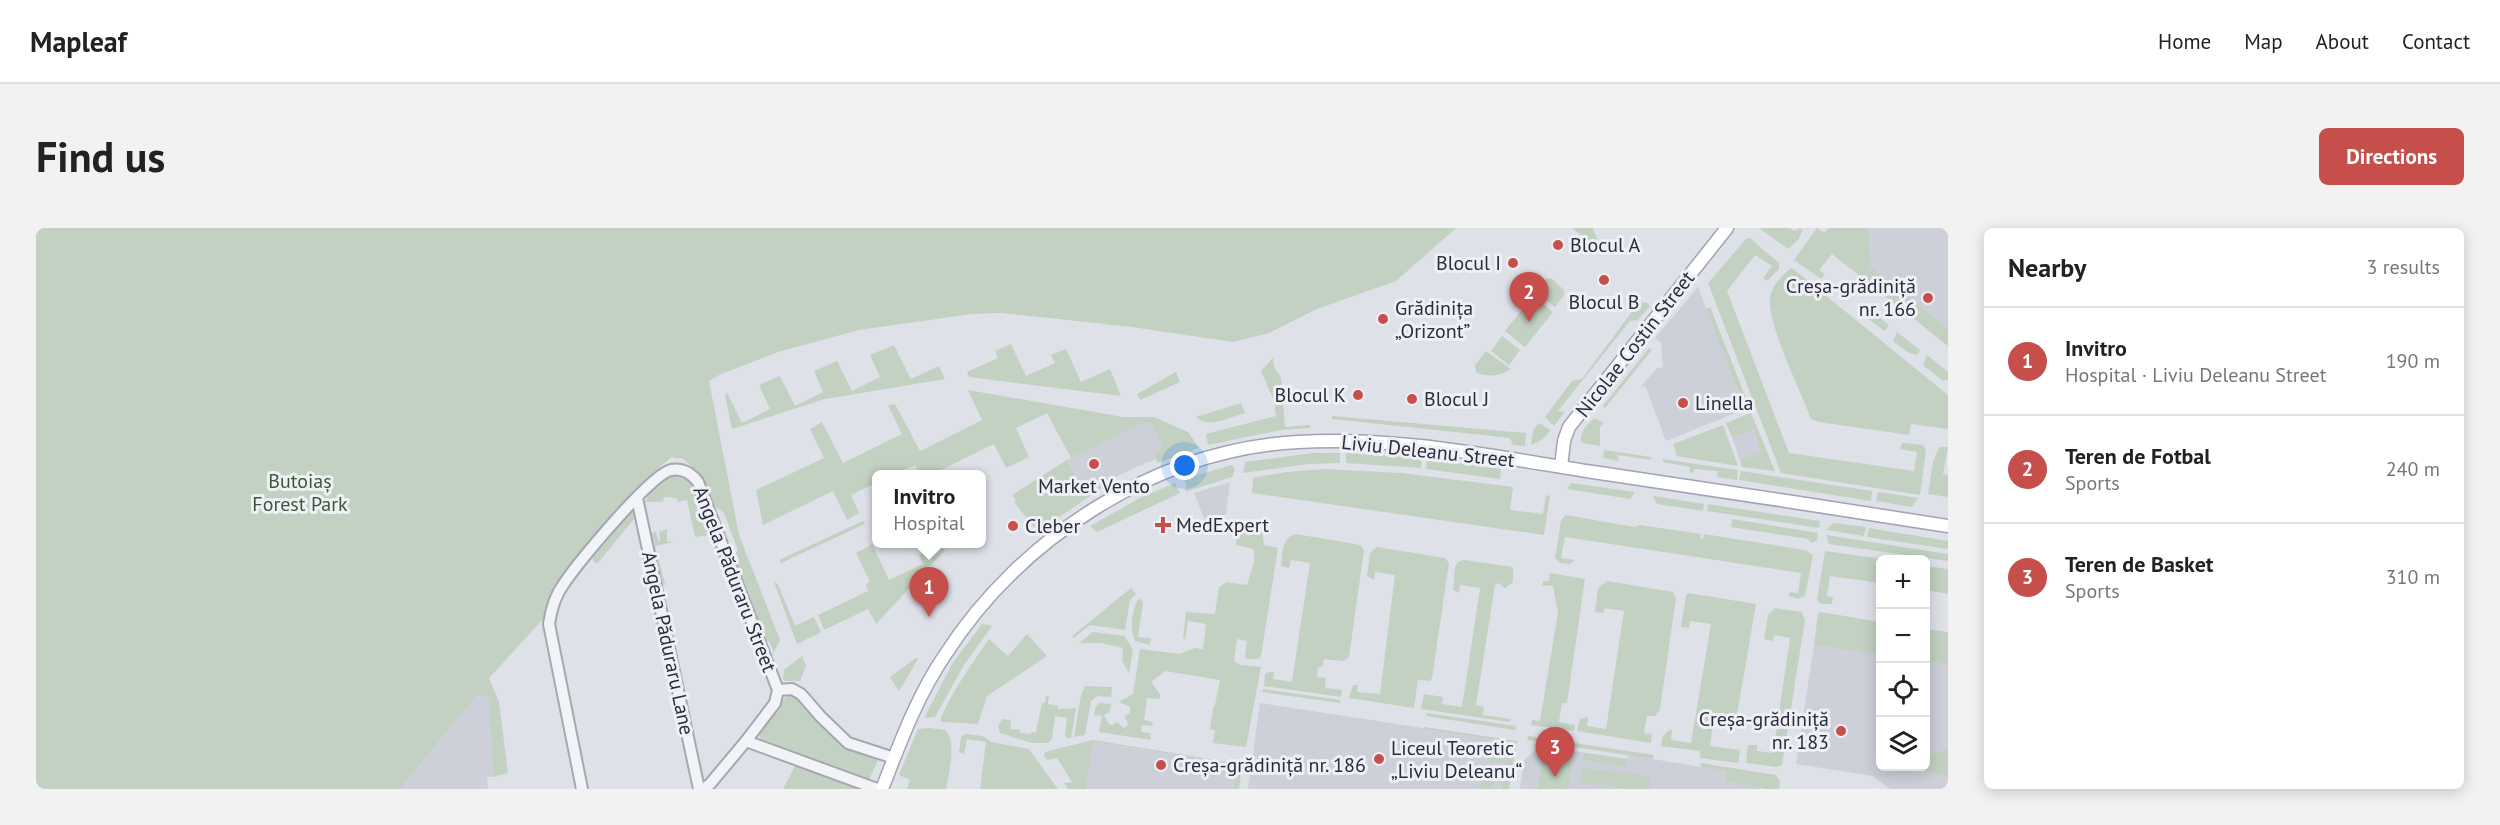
<!DOCTYPE html>
<meta charset="utf-8">
<style>
:root{--surface:#fff;--page:#f2f2f2;--text:#222;--muted:#767676;--line:#e0e0e0;--accent:#c64e4b}
body{margin:0;font-family:"PT Sans",sans-serif;background:var(--page);color:var(--text)}
.controls{position:absolute;right:18px;bottom:18px;display:grid;overflow:hidden;border-radius:9px;box-shadow:0 3px 15px #0003}
.controls button{width:54px;height:54px;display:grid;place-items:center;padding:0;border:0;border-bottom:2px solid var(--line);background:var(--surface);color:var(--text);font:30px sans-serif}
.you{position:absolute;left:1149px;top:238px;width:21px;height:21px;margin:-15px;border:4px solid #fff;border-radius:50%;background:#1a73e8;box-shadow:0 0 0 9px #1a73e833}
.badge{display:grid;place-items:center;width:39px;height:39px;border-radius:50%;background:var(--accent);color:#fff;font-size:20px;font-weight:700}
.pin{position:absolute;translate:-50% -50px;filter:drop-shadow(0 2px 3px #0008)}
.pin::after{content:'';position:absolute;top:32px;width:21px;height:18px;background:inherit;clip-path:polygon(0 0,100% 0,50% 100%)}
.popup{position:absolute;left:836px;top:242px;width:114px;height:78px;box-sizing:border-box;display:grid;place-content:center;border-radius:9px;background:var(--surface);filter:drop-shadow(0 2px 4px #0005);font-size:20px;white-space:nowrap;color:var(--muted)}
.popup b{font-size:22px;color:var(--text)}
.popup::after{content:'';position:absolute;left:50%;top:100%;margin-left:-12px;border:12px solid transparent;border-top-color:var(--surface)}
.list{margin:0;padding:0;list-style:none}
h2{display:flex;justify-content:space-between;align-items:center;height:78px;margin:0;padding:0 24px;font-size:26px}
h2 small{font-size:20px;font-weight:400;color:var(--muted)}
.list li{display:grid;grid-template-columns:39px 1fr auto;gap:18px;align-items:center;box-sizing:border-box;height:108px;padding:0 24px;border-top:2px solid var(--line)}
.list b{display:block;font-size:22px;white-space:nowrap}
.list p{margin:0;font-size:20px;white-space:nowrap;color:var(--muted)}
.list em{font-size:20px;font-style:normal;color:var(--muted)}
.icon{flex:none;width:33px;height:33px;fill:none;stroke:currentColor;stroke-width:2;stroke-linecap:round;stroke-linejoin:round}
.map{position:relative;flex:none;width:1912px;height:561px;overflow:hidden;border-radius:9px}
header{display:flex;align-items:center;gap:36px;box-sizing:border-box;height:84px;padding:0 30px;background:var(--surface);border-bottom:2px solid var(--line)}
header strong{font-size:28px}
nav{display:flex;gap:33px;margin-inline-start:auto;font-size:21px}
.intro{display:flex;align-items:center;justify-content:space-between;box-sizing:border-box;height:144px;padding:0 36px}
h1{margin:0;font-size:42px}
.button{padding:15px 27px;border-radius:9px;background:var(--accent);color:#fff;font-size:21px;font-weight:700}
main{display:flex;gap:36px;padding:0 36px}
aside{flex:1;background:var(--surface);border-radius:9px;box-shadow:0 3px 15px #0003}
.map>svg:first-child{display:block}
</style>
<header>
<strong>Mapleaf</strong>
<nav><a>Home</a><a>Map</a><a>About</a><a>Contact</a></nav>
</header>
<div class="intro"><h1>Find us</h1><a class="button">Directions</a></div>
<main>
<div class="map">
<svg width="1912" height="561" viewBox="0 0 1912 561">
<rect width="100%" height="100%" fill="#dfe1e8"/>
<path fill="#ced0d9" d="M 1833,0 L 1912,0 L 1912,101 L 1834,38 Z
M 1662,59 L 1709,181 L 1630,213 L 1609,158 L 1604,160 L 1621,140 L 1627,139 L 1625,115 L 1619,110 Z
M 1118,189 L 1133,226 L 1098,240 L 1048,265 L 1031,232 Z
M 1718,202 L 1727,224 L 1704,232 L 1696,209 Z
M 1194,254 L 1190,286 L 1171,298 L 1158,265 Z
M 1778,417 L 1844,427 L 1844,538 L 1890,538 L 1890,433 L 1912,437 L 1912,561 L 1854,561 L 1837,548 L 1760,536 Z
M 441,467 L 448,467 L 453,472 L 457,549 L 451,549 L 452,561 L 364,561 Z
M 1224,475 L 1472,513 L 1465,561 L 1212,561 Z
M 1056,514 L 1195,535 L 1200,539 L 1197,561 L 1050,561 Z
M 1504,518 L 1591,531 L 1592,527 L 1690,543 L 1689,553 L 1725,559 L 1725,561 L 1484,561 L 1488,532 Z"/>
<path fill="#c2d1c1" d="M 0,0 L 1420,0 L 1360,53 L 1281,81 L 1233,105 L 1197,114 L 1096,99 L 965,85 L 936,86 L 823,102 L 742,124 L 685,146 L 673,153 L 703,307 L 744,412 L 734,432 L 732,428 L 738,425 L 733,413 L 728,415 L 696,331 L 702,322 L 688,285 L 677,277 L 665,247 L 646,230 L 637,230 L 637,228 C 592,264 559,312 523,356 L 514,371 L 509,389 L 453,450 L 463,474 L 472,545 L 457,549 L 453,472 L 448,467 L 441,467 L 364,561 L 0,561 Z
M 1536,0 L 1557,0 L 1566,24 Z
M 1723,0 L 1754,0 L 1758,3 L 1764,0 L 1767,2 L 1762,12 L 1752,21 Z
M 1781,0 L 1788,5 L 1793,0 L 1833,0 L 1834,38 L 1912,101 L 1912,118 L 1796,26 L 1783,42 L 1789,46 L 1785,51 L 1758,32 Z
M 1714,10 L 1743,35 L 1743,41 L 1731,53 L 1727,50 L 1736,38 L 1719,27 L 1691,63 L 1753,225 L 1878,243 L 1881,224 L 1864,221 L 1866,215 L 1887,217 L 1890,222 L 1884,267 L 1745,245 L 1672,55 L 1710,11 Z
M 1756,40 L 1912,167 L 1912,201 L 1875,196 L 1873,207 L 1783,194 L 1775,191 C 1765,163 1731,96 1734,70 C 1735,59 1747,45 1756,40 Z
M 1515,50 L 1528,62 L 1528,67 L 1519,79 L 1500,64 L 1510,51 Z
M 1497,68 L 1517,84 L 1489,119 L 1469,103 Z
M 1603,74 L 1612,75 L 1614,80 L 1612,80 L 1602,92 L 1594,93 L 1522,183 L 1529,184 L 1518,198 L 1509,189 L 1536,153 L 1546,151 Z
M 1829,78 L 1853,97 L 1849,103 L 1825,86 Z
M 1674,79 L 1714,180 L 1709,181 L 1670,81 Z
M 1861,104 L 1884,122 L 1881,127 L 1873,125 L 1857,113 Z
M 1466,108 L 1484,122 L 1473,137 L 1455,123 Z
M 975,116 L 990,148 L 1019,135 L 1015,127 L 1030,121 L 1045,154 L 1074,141 L 1085,168 L 933,149 L 931,144 L 962,130 L 959,123 Z
M 858,117 L 875,151 L 903,138 L 909,151 L 789,171 L 696,201 L 689,167 L 691,165 L 706,195 L 734,181 L 723,157 L 744,148 L 759,178 L 787,164 L 778,143 L 801,133 L 816,163 L 844,149 L 834,127 Z
M 1613,120 L 1616,122 L 1569,180 L 1567,178 Z
M 1450,123 L 1475,141 C 1464,148 1452,150 1440,144 L 1439,137 Z
M 1891,127 L 1912,144 L 1912,151 L 1907,153 L 1887,137 Z
M 1237,130 L 1238,139 L 1245,150 L 1249,199 L 1274,197 L 1274,200 L 1245,202 L 1172,217 L 1170,206 L 1240,188 L 1238,173 L 1225,143 Z
M 1140,144 L 1144,154 L 1104,172 L 1101,166 Z
M 932,162 L 1087,189 L 1118,189 L 1152,204 L 1163,220 L 1121,235 L 1119,225 L 1127,220 L 1116,195 L 1109,194 L 1035,230 L 1011,185 L 980,200 L 993,229 L 970,240 L 958,216 L 897,246 L 884,246 L 879,237 L 858,246 L 840,246 L 840,255 L 815,267 L 823,285 L 811,292 L 797,263 L 727,297 L 720,262 L 788,230 L 774,201 L 786,194 L 807,235 L 866,206 L 852,177 L 859,176 L 884,223 L 946,192 Z
M 1205,175 L 1209,185 C 1195,189 1172,201 1160,189 Z
M 1715,185 L 1739,243 L 1706,239 L 1704,232 L 1726,224 L 1718,202 L 1696,209 L 1690,195 Z
M 1296,188 L 1490,205 L 1489,218 L 1477,217 L 1474,210 L 1296,191 Z
M 1558,190 L 1568,195 L 1564,199 L 1564,218 L 1546,215 C 1542,204 1552,197 1558,190 Z
M 1503,195 L 1515,202 L 1507,211 L 1495,217 L 1497,202 Z
M 1687,197 L 1702,238 L 1641,228 L 1637,216 Z
M 1903,219 L 1912,219 L 1907,246 L 1912,247 L 1912,269 L 1892,266 L 1897,234 Z
M 1568,222 L 1615,229 L 1616,232 L 1581,227 L 1583,233 L 1567,230 Z
M 1277,225 L 1304,225 L 1304,235 L 1273,236 L 1207,245 L 1209,234 Z
M 1310,225 L 1386,230 L 1385,240 L 1310,235 Z
M 1391,231 L 1465,241 L 1464,251 L 1390,241 Z
M 1626,231 L 1702,242 L 1701,252 L 1681,249 L 1682,243 L 1658,241 L 1657,245 L 1654,244 L 1654,239 L 1627,234 Z
M 1031,232 L 1048,265 L 1065,257 L 1067,259 L 1002,304 L 978,274 L 980,272 L 976,267 Z
M 1196,237 L 1199,242 L 1196,249 L 1149,264 L 1150,256 L 1148,251 Z
M 1288,241 L 1365,245 L 1477,259 L 1474,282 L 1507,286 L 1510,267 L 1514,268 L 1508,307 L 1216,265 L 1217,251 L 1220,249 L 1251,244 Z
M 1705,243 L 1836,263 L 1835,273 L 1703,252 Z
M 633,247 L 649,249 L 658,256 L 686,332 L 683,331 L 675,307 L 659,309 L 651,272 L 642,274 L 641,270 L 628,269 L 627,274 L 609,274 L 614,263 Z
M 1139,255 L 1144,265 L 1061,304 L 1054,298 L 1104,270 Z
M 1535,255 L 1599,264 L 1594,271 L 1531,261 Z
M 1842,264 L 1882,270 L 1876,279 L 1840,273 Z
M 1617,268 L 1668,276 L 1667,283 L 1621,276 Z
M 1672,276 L 1784,293 L 1783,300 L 1671,283 Z
M 595,284 L 598,284 L 603,291 L 598,291 L 561,336 L 556,331 Z
M 1529,287 L 1599,299 L 1604,297 L 1665,306 L 1664,310 L 1667,311 L 1668,306 L 1769,322 L 1777,327 L 1769,368 L 1762,371 L 1753,368 L 1753,364 L 1762,365 L 1765,345 L 1529,309 L 1525,330 L 1539,332 L 1534,336 L 1524,335 L 1519,330 L 1525,293 Z
M 1696,291 L 1782,305 L 1781,313 L 1775,315 L 1772,311 L 1695,299 Z
M 1202,292 L 1208,292 L 1208,295 L 1226,299 L 1228,317 L 1242,320 L 1225,428 L 1222,431 L 1211,431 L 1209,429 L 1211,413 L 1201,411 L 1198,433 L 1204,437 L 1225,439 L 1210,519 L 1177,515 L 1179,502 L 1174,501 L 1177,480 L 1179,477 L 1184,452 L 1129,443 L 1115,454 L 1124,466 L 1124,471 L 1111,470 L 1108,492 L 1117,494 L 1116,498 L 1106,497 L 1105,504 L 1114,505 L 1115,512 L 1063,504 L 1066,488 L 1058,487 L 1060,478 L 1064,475 L 1075,476 L 1074,484 L 1068,487 L 1073,496 L 1076,497 L 1081,494 L 1088,500 L 1092,497 L 1089,488 L 1094,485 L 1094,479 L 1083,474 L 1097,466 L 1104,421 L 1144,426 L 1159,420 L 1167,421 L 1170,396 L 1152,393 L 1149,411 L 1147,410 L 1150,384 L 1179,386 L 1183,359 L 1191,354 L 1211,357 L 1218,334 L 1218,321 L 1200,317 Z
M 827,293 L 829,296 L 745,335 L 743,332 Z
M 1797,295 L 1830,299 L 1828,308 L 1791,302 Z
M 1833,300 L 1912,313 L 1912,321 L 1831,309 Z
M 631,301 L 631,313 L 637,314 L 619,318 L 629,356 L 627,358 L 615,305 L 620,304 L 622,313 L 624,313 L 623,304 Z
M 1260,306 L 1324,317 L 1328,322 L 1313,429 L 1308,433 L 1288,431 L 1286,439 L 1282,439 L 1281,449 L 1290,450 L 1289,460 L 1306,462 L 1305,469 L 1228,458 L 1229,446 L 1233,444 L 1238,444 L 1237,451 L 1256,454 L 1274,335 L 1255,332 L 1253,340 L 1245,338 C 1247,325 1245,310 1260,306 Z
M 1790,307 L 1912,326 L 1912,333 L 1793,316 Z
M 836,316 L 853,352 L 887,336 L 883,327 L 902,317 L 909,322 L 840,396 L 832,381 L 788,402 L 782,387 L 832,363 L 830,356 L 834,354 L 820,325 Z
M 1341,319 L 1409,330 L 1413,335 L 1396,450 L 1394,453 L 1382,452 L 1378,480 L 1313,470 L 1317,457 L 1322,457 L 1321,464 L 1344,466 L 1359,347 L 1339,344 L 1338,352 L 1331,348 L 1334,325 Z
M 1789,323 L 1847,331 L 1844,332 L 1844,355 L 1794,348 L 1791,368 L 1797,370 L 1796,376 L 1785,376 L 1781,372 Z
M 1428,332 L 1477,339 L 1477,354 L 1469,360 L 1463,355 L 1459,357 L 1440,477 L 1448,479 L 1447,487 L 1474,491 L 1474,494 L 1385,481 L 1388,466 L 1407,469 L 1406,476 L 1426,479 L 1444,360 L 1424,357 L 1423,365 L 1417,362 L 1419,339 L 1422,334 Z
M 1890,338 L 1912,341 L 1912,366 L 1890,362 Z
M 1514,345 L 1549,351 L 1531,475 L 1526,475 L 1523,494 L 1539,497 L 1538,503 L 1495,497 L 1496,492 L 1504,493 L 1522,385 L 1517,358 L 1506,357 L 1507,353 L 1513,353 Z
M 1571,353 L 1637,364 L 1640,370 L 1624,481 L 1619,488 L 1611,488 L 1608,505 L 1616,506 L 1615,515 L 1541,503 L 1544,491 L 1552,489 L 1551,498 L 1570,501 L 1588,383 L 1569,380 L 1567,385 L 1559,384 L 1562,360 Z
M 738,354 L 742,356 L 759,398 L 778,389 L 785,404 L 761,416 Z
M 1095,360 L 1100,366 L 1094,372 L 1089,402 L 1054,397 L 1038,410 L 1036,408 Z
M 1652,365 L 1720,376 L 1701,487 L 1692,486 L 1690,496 L 1677,495 L 1674,518 L 1704,522 L 1702,535 L 1664,530 L 1664,523 L 1625,518 L 1627,508 L 1633,502 L 1636,502 L 1635,512 L 1655,515 L 1675,396 L 1654,393 L 1653,400 L 1645,399 L 1650,368 Z
M 1103,370 L 1107,375 L 1102,409 L 1115,410 L 1114,417 L 1099,413 C 1093,401 1096,381 1103,370 Z
M 1739,380 L 1766,384 L 1769,392 L 1746,537 L 1740,539 L 1710,535 L 1712,517 L 1721,517 L 1721,523 L 1737,525 L 1754,410 L 1738,407 L 1737,413 L 1728,411 L 1732,387 Z
M 1785,384 L 1844,394 L 1844,427 L 1778,417 L 1782,385 Z
M 946,396 L 956,398 L 928,437 L 899,489 L 888,490 L 916,436 Z
M 1890,401 L 1912,404 L 1912,437 L 1890,433 Z
M 1057,404 L 1089,408 L 1097,422 L 1093,445 L 1086,433 L 1087,420 L 1065,415 L 1043,415 Z
M 991,406 L 1011,428 L 951,468 L 942,496 L 906,494 L 904,492 C 917,462 935,437 953,411 L 972,428 Z
M 766,428 L 770,438 L 764,453 L 749,453 L 747,450 L 748,442 Z
M 880,430 L 882,431 L 863,463 L 854,449 Z
M 1049,458 L 1076,459 L 1075,469 L 1061,468 L 1055,473 L 1049,507 L 1038,509 L 1045,467 Z
M 1227,461 L 1304,472 L 1304,475 L 1226,464 Z
M 754,466 L 758,468 L 810,520 L 842,532 L 832,554 L 726,513 C 724,509 723,508 723,504 C 725,497 748,470 754,466 Z
M 1010,468 L 1013,468 L 1012,476 L 1022,478 L 1022,481 L 1040,480 L 1035,510 L 1031,510 L 1029,507 L 1031,490 L 1019,488 L 1016,511 L 1012,515 L 996,515 L 964,505 L 962,499 L 966,491 L 975,492 L 974,501 L 984,502 L 984,505 L 995,506 L 995,504 L 1000,504 L 1006,475 L 1009,475 Z
M 1391,485 L 1480,498 L 1479,502 L 1390,488 Z
M 1388,499 L 1481,513 L 1473,561 L 1465,561 L 1472,513 L 1388,501 Z
M 893,500 L 909,502 C 921,512 913,545 910,561 L 871,561 L 874,552 L 863,547 L 882,501 Z
M 929,506 L 947,508 L 955,514 L 993,521 L 1022,561 L 944,561 L 950,514 L 931,511 L 928,526 L 923,524 L 925,509 Z
M 1492,508 L 1618,527 L 1617,531 L 1491,512 Z
M 1057,512 L 1198,535 C 1206,542 1205,551 1203,561 L 1197,561 L 1200,540 L 1195,535 L 1057,514 L 1050,561 L 1032,561 L 1028,555 L 1036,554 L 1021,530 L 1011,532 L 1008,528 L 1009,524 Z
M 1454,514 L 1470,517 L 1467,535 L 1452,533 Z
M 1912,521 L 1912,548 L 1890,544 L 1890,529 Z
M 1548,525 L 1591,531 L 1590,539 L 1547,532 Z
M 1506,531 L 1536,536 L 1532,561 L 1502,561 Z
M 1665,535 L 1740,547 L 1744,553 L 1743,561 L 1731,561 L 1689,553 L 1690,543 L 1665,539 Z
M 760,536 L 828,561 L 747,561 Z
M 1546,540 L 1594,545 L 1615,550 L 1613,561 L 1591,561 L 1544,554 Z
M 1446,541 L 1459,543 L 1457,561 L 1443,561 Z"/>
<g fill="none" stroke-linecap="round" stroke-linejoin="round">
<g stroke="#a5a7b2" stroke-width="14">
<path id="minor" d="M 601,270 L 663,561
M 742,462 L 756,461 L 765,466 L 785,489 L 812,515 L 858,530
M 546,561 L 513,396 C 515,382 519,368 527,357 C 541,336 614,247 635,242 C 647,240 655,245 662,254 L 742,462 L 739,475 L 710,513
M 667,561 L 674,556 L 710,513 L 841,561"/>
</g>
<g stroke="#9fa4b3" stroke-width="15">
<path id="major" d="M 1525,239 L 1528,213 L 1533,199 L 1691,0
M 846,561 C 864,515 881,468 909,427 C 985,309 1120,222 1262,214 C 1361,208 1460,229 1557,244 C 1675,262 1794,279 1912,298"/>
</g>
<use href="#minor" stroke="#f2f3f6" stroke-width="10"/>
<use href="#major" stroke="#fff" stroke-width="12"/>
</g>
<g fill="#c64e4b" stroke="#eff0f5" stroke-width="2">
<circle cx="1522" cy="17" r="6"/>
<circle cx="1477" cy="35" r="6"/>
<circle cx="1568" cy="52" r="6"/>
<circle cx="1892" cy="70" r="6"/>
<circle cx="1347" cy="91" r="6"/>
<circle cx="1322" cy="167" r="6"/>
<circle cx="1376" cy="171" r="6"/>
<circle cx="1647" cy="175" r="6"/>
<circle cx="1058" cy="236" r="6"/>
<path d="M1124 288h6v6h6v6h-6v6h-6v-6h-6v-6h6z"/>
<circle cx="977" cy="298" r="6"/>
<circle cx="1805" cy="503" r="6"/>
<circle cx="1343" cy="531" r="6"/>
<circle cx="1125" cy="537" r="6"/>
</g>
<g text-anchor="middle" dominant-baseline="central" stroke-width="6" stroke-linejoin="round" paint-order="stroke">
<g font-size="20" fill="#292d3e" stroke="#eff0f5" text-anchor="start">
<text x="1534" y="17">Blocul A</text>
<text x="1465" y="35" text-anchor="end">Blocul I</text>
<text x="1880" y="58" text-anchor="end">Creșa-grădiniță<tspan x="1880" dy="23">nr. 166</tspan></text>
<text x="1568" y="74" text-anchor="middle">Blocul B</text>
<text x="1359" y="80">Grădinița<tspan x="1359" dy="23">„Orizont”</tspan></text>
<text x="1310" y="167" text-anchor="end">Blocul K</text>
<text x="1388" y="171">Blocul J</text>
<text x="1659" y="175">Linella</text>
<text x="1058" y="258" text-anchor="middle">Market Vento</text>
<text x="1140" y="297">MedExpert</text>
<text x="989" y="298">Cleber</text>
<text x="1793" y="491" text-anchor="end">Creșa-grădiniță<tspan x="1793" dy="23">nr. 183</tspan></text>
<text x="1355" y="520">Liceul Teoretic<tspan x="1355" dy="23">„Liviu Deleanu“</tspan></text>
<text x="1137" y="537">Creșa-grădiniță nr. 186</text>
</g>
<g font-size="20" fill="#292d3e" stroke="#eff0f5">
<text transform="translate(1599 116) rotate(-52)">Nicolae Costin Street</text>
<text transform="translate(1392 223) rotate(6)">Liviu Deleanu Street</text>
<text transform="translate(699 351) rotate(69)">Angela Păduraru Street</text>
<text transform="translate(632 415) rotate(78)">Angela Păduraru Lane</text>
</g>
<g font-size="20" fill="#385937" stroke="#eff0f5">
<text x="264" y="253">Butoiaș<tspan x="264" dy="23">Forest Park</tspan></text>
</g>
</g>
</svg>
<div class="controls">
<button>+</button>
<button>−</button>
<button><svg class="icon" aria-label="locate" viewBox="0 0 24 24"><circle cx="12" cy="12" r="6"/><path d="M12 2v4M12 18v4M2 12h4M18 12h4"/></svg></button>
<button><svg class="icon" aria-label="layers" viewBox="0 0 24 24"><path d="M12 4l9 5-9 5-9-5zM3 14l9 5 9-5"/></svg></button>
</div>
<div class="you"></div>
<div class="pin badge" style="left:893px;top:389px">1</div>
<div class="popup"><b>Invitro</b>Hospital</div>
<div class="pin badge" style="left:1493px;top:94px">2</div>
<div class="pin badge" style="left:1519px;top:549px">3</div>
</div>
<aside>
<h2>Nearby<small>3 results</small></h2>
<ul class="list">
<li><span class="badge">1</span><div><b>Invitro</b><p>Hospital · Liviu Deleanu Street</p></div><em>190 m</em></li>
<li><span class="badge">2</span><div><b>Teren de Fotbal</b><p>Sports</p></div><em>240 m</em></li>
<li><span class="badge">3</span><div><b>Teren de Basket</b><p>Sports</p></div><em>310 m</em></li>
</ul>
</aside>
</main>
